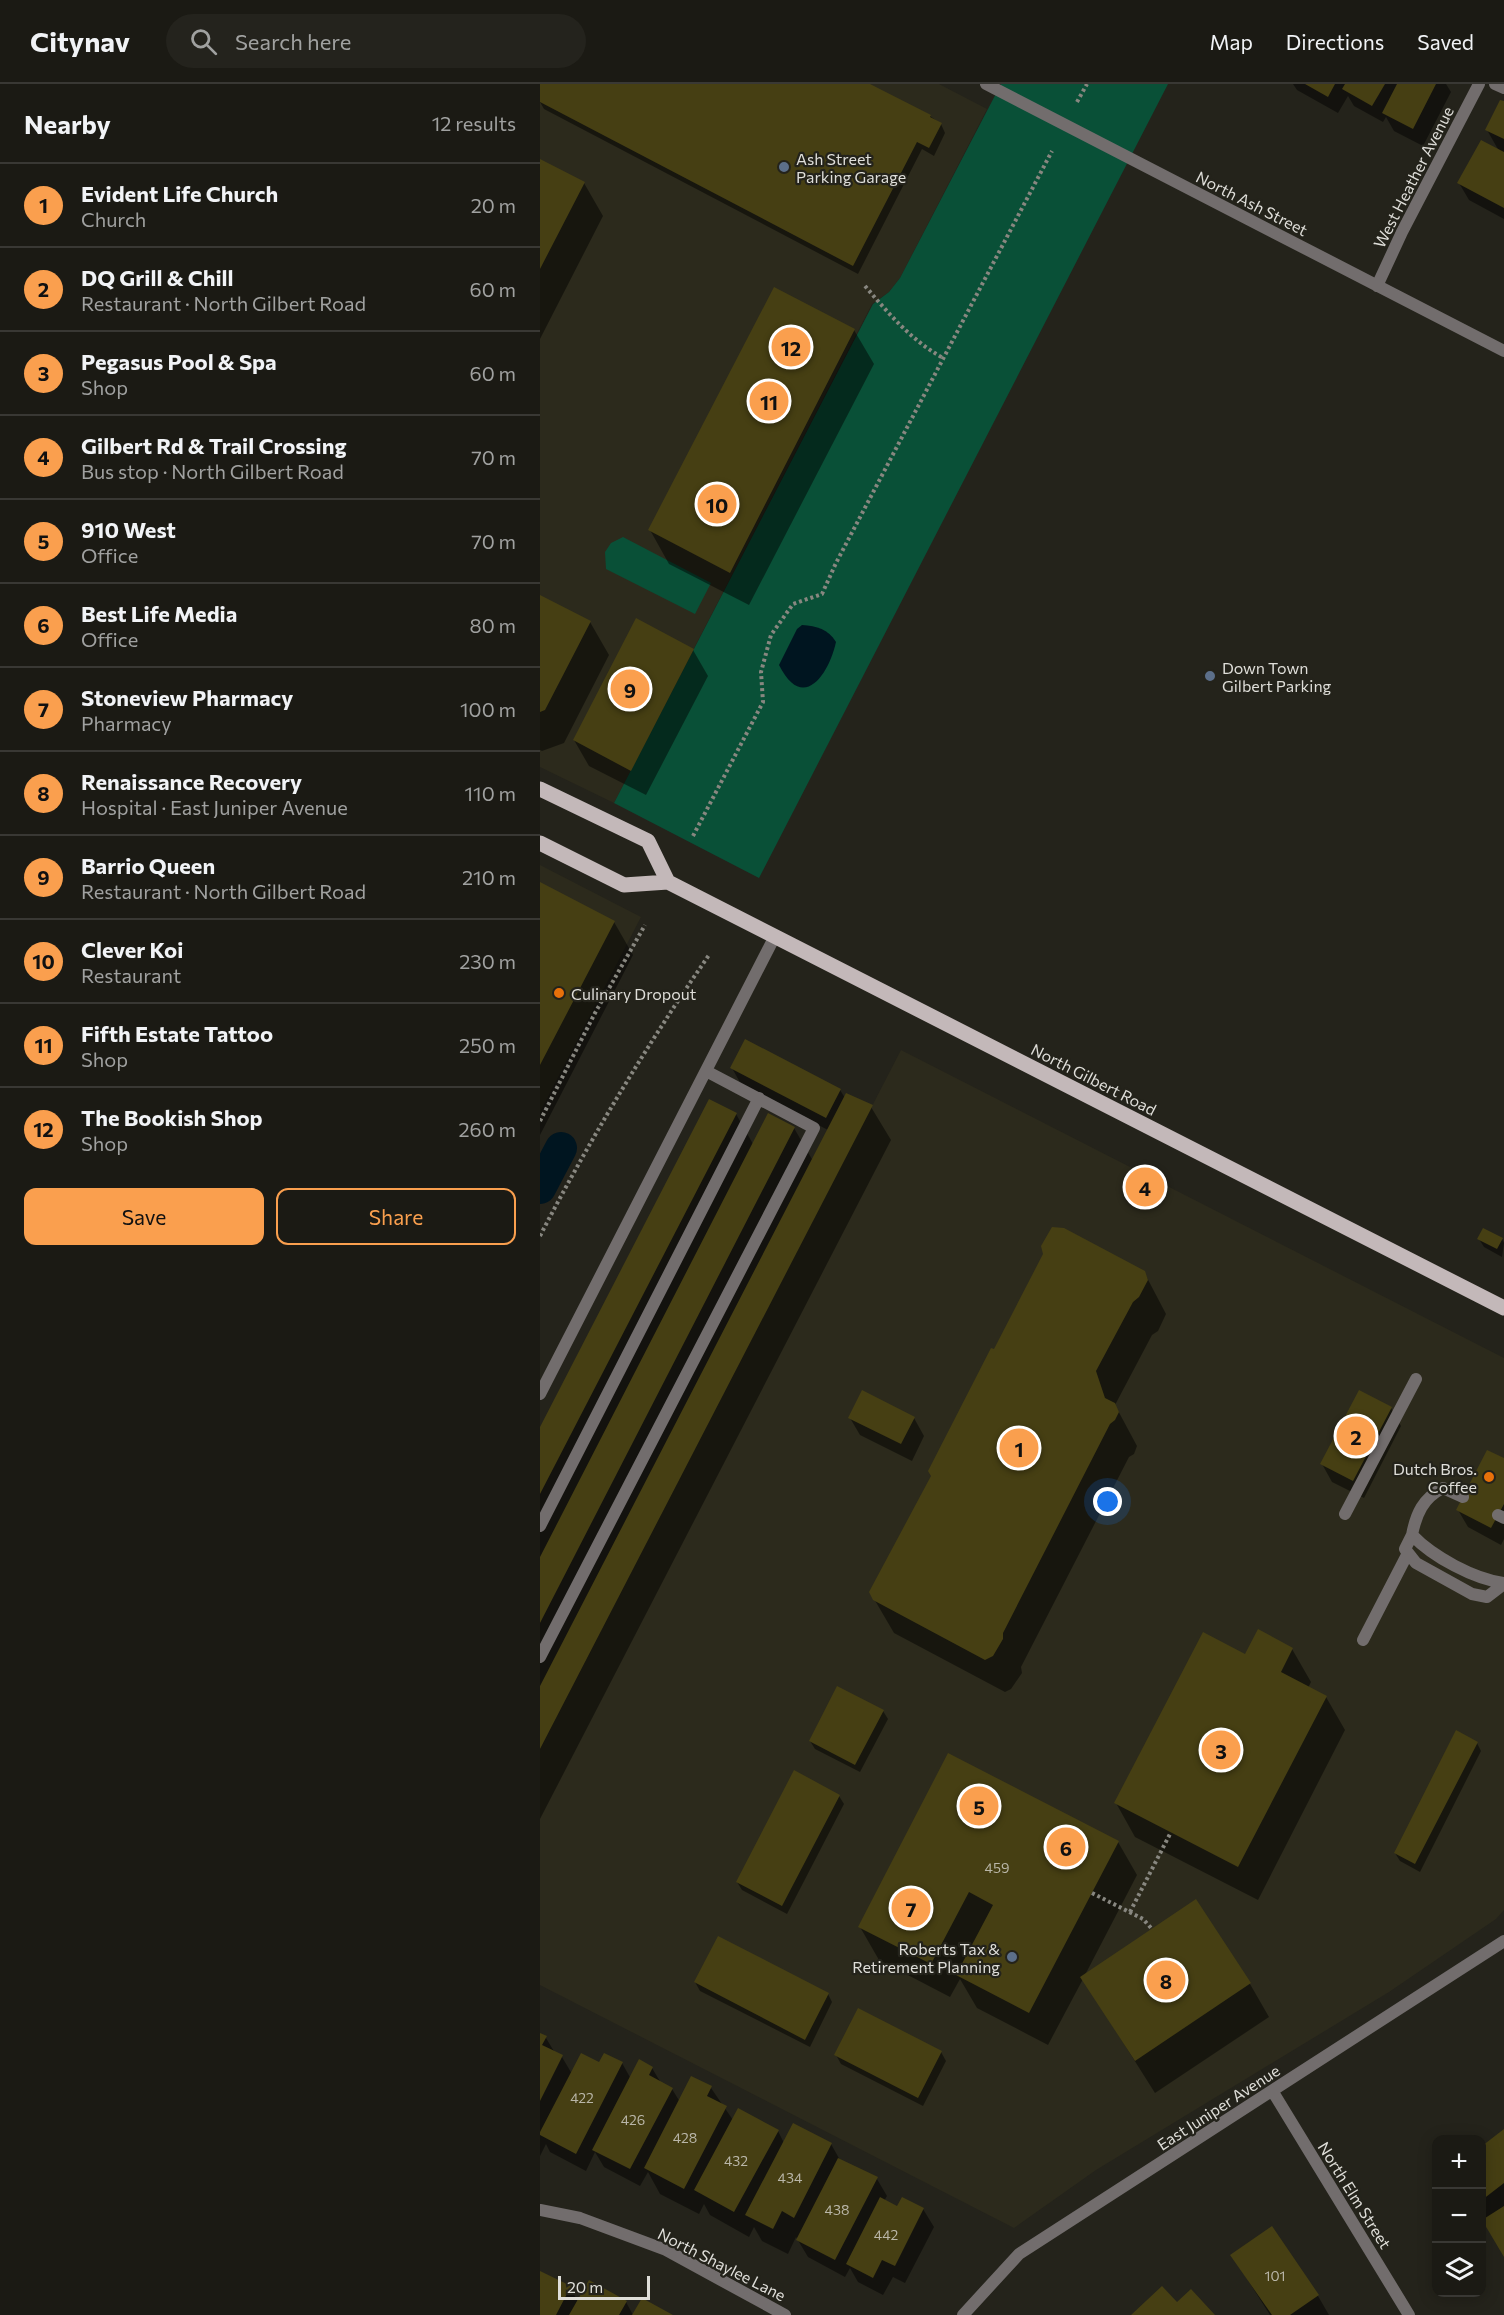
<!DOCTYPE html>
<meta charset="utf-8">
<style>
:root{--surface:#1b1a14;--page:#24231d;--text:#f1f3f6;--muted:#a0a1a0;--line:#393834;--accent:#fa9f4e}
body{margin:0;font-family:Commissioner,sans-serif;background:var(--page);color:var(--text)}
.controls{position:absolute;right:18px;bottom:18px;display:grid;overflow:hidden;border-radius:12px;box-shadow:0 3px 15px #0003}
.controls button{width:54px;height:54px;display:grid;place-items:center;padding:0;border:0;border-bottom:2px solid var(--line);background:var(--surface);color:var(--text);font:30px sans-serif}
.scale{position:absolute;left:18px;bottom:15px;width:92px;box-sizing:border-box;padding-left:6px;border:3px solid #dfded9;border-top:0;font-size:16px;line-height:21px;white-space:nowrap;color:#dfded9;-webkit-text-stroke:4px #24231b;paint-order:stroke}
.you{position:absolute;left:568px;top:1418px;width:21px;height:21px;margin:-15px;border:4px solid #fff;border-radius:50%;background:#1a73e8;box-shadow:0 0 0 9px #1a73e833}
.badge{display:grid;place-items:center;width:39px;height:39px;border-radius:50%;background:var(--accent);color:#111;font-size:20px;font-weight:700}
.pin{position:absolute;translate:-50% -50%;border:3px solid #fff;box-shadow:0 2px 6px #0006}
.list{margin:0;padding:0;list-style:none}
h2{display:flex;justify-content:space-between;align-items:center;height:78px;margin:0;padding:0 24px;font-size:26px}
h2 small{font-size:20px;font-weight:400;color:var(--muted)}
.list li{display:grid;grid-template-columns:39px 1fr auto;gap:18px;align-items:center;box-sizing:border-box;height:84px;padding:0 24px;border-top:2px solid var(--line)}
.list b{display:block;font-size:22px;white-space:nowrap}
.list p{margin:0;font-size:20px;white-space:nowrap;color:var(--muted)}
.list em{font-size:20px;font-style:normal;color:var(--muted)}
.actions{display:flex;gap:12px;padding:18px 24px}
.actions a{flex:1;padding:14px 0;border:2px solid var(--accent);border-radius:12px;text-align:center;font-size:21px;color:var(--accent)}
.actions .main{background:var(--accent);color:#111}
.icon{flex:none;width:33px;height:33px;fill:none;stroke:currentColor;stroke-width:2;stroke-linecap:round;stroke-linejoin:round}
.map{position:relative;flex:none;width:964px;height:2231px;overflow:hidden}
header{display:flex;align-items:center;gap:36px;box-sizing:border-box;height:84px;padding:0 30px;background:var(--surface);border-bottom:2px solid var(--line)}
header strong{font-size:28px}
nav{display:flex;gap:33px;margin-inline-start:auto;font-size:21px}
.search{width:420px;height:54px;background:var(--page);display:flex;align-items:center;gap:15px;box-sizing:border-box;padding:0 21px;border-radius:33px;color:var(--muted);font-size:22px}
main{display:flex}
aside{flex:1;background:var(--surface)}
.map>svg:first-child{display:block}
</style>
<header>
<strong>Citynav</strong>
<div class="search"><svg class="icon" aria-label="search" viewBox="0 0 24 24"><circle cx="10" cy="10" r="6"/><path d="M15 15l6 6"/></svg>Search here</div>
<nav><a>Map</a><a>Directions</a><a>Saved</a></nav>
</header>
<main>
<aside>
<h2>Nearby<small>12 results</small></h2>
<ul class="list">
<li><span class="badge">1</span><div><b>Evident Life Church</b><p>Church</p></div><em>20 m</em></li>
<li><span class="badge">2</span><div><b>DQ Grill &amp; Chill</b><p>Restaurant · North Gilbert Road</p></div><em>60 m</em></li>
<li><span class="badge">3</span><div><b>Pegasus Pool &amp; Spa</b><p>Shop</p></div><em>60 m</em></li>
<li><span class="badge">4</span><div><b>Gilbert Rd &amp; Trail Crossing</b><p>Bus stop · North Gilbert Road</p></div><em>70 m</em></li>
<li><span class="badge">5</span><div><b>910 West</b><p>Office</p></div><em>70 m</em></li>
<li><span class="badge">6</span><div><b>Best Life Media</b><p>Office</p></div><em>80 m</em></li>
<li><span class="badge">7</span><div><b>Stoneview Pharmacy</b><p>Pharmacy</p></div><em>100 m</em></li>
<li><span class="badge">8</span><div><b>Renaissance Recovery</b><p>Hospital · East Juniper Avenue</p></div><em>110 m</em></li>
<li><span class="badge">9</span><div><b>Barrio Queen</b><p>Restaurant · North Gilbert Road</p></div><em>210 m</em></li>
<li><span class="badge">10</span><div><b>Clever Koi</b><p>Restaurant</p></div><em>230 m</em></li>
<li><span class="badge">11</span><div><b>Fifth Estate Tattoo</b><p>Shop</p></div><em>250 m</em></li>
<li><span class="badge">12</span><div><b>The Bookish Shop</b><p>Shop</p></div><em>260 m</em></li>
</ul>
<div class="actions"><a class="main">Save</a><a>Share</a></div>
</aside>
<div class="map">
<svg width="964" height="2231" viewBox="0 0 964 2231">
<rect width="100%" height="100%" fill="#24231b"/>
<path fill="#2c2a1c" d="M 0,0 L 399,0 L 447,25 L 360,194 L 349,208 L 332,220 L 74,719 L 0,683 Z
M 0,781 L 101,833 L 0,1028 Z
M 361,966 L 964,1274 L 964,1826 L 956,1835 L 849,1908 L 556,2086 L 474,2144 L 0,1901 L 0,1665 Z"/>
<path fill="#095037" d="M 461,0 L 628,0 L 219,794 L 74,719 L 333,220 L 349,208 L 360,194 Z
M 83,453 L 171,499 L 155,530 L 66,485 L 65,468 L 71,459 Z"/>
<path fill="#001520" d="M 262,541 C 277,542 288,545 296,558 C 289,590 263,629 239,581 L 257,545 Z"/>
<path fill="#0007" d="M 0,0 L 327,0 L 390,32 L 401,40 L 405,49 L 394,72 L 382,65 L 318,190 L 4,25 L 0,18 Z
M 753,0 L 906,0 L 911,8 L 883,62 L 854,47 L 846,33 L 843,38 L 814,22 L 808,12 L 798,29 L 757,6 Z
M 964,19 L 964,135 L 929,116 L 919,99 L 959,67 L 947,46 Z
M 0,76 L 44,99 L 63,132 L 0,255 Z
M 234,205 L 314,246 L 334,280 L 209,521 L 129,480 L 110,446 Z
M 0,512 L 50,538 L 69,571 L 24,659 L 2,667 L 0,666 Z
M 153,566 L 168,592 L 106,711 L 49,682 L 34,656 Z
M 0,800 L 74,838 L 93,871 L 0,1051 Z
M 192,984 L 300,1006 L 305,1014 L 331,1023 L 351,1056 L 0,1735 L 0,1346 L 196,1030 L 213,1060 L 254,1044 L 273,1077 L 288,1046 L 202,1002 Z
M 939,1155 L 962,1155 L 964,1159 L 962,1173 L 944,1163 Z
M 604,1188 L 626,1230 L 618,1247 L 612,1251 L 575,1321 L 597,1362 L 594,1370 L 589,1373 L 481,1583 L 482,1589 L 471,1605 L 465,1608 L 354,1549 L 330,1508 L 393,1393 L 455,1267 Z
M 851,1324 L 861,1342 L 824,1414 L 792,1398 L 782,1380 Z
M 310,1334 L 374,1334 L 384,1352 L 372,1377 L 320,1351 Z
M 964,1376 L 964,1455 L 961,1461 L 928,1443 L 918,1426 Z
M 752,1565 L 771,1598 L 768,1604 L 786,1613 L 805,1646 L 718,1816 L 595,1753 L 576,1719 L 705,1572 Z
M 343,1627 L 348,1635 L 320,1688 L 275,1665 L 270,1657 Z
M 937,1659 L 941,1667 L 880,1788 L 860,1777 L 855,1769 Z
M 299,1712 L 304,1720 L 247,1830 L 202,1806 L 197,1798 Z
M 578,1758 L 597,1791 L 545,1891 L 656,1818 L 710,1900 L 729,1933 L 615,2009 L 543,1895 L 508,1961 L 437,1924 L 420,1895 L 410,1913 L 339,1876 L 320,1843 Z
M 155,1898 L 288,1910 L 292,1918 L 270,1963 L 160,1907 Z
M 0,1951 L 6,1954 L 15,1969 L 22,1973 L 32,1990 L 60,1980 L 82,1979 L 91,1995 L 112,1984 L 121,1999 L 132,2005 L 140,2018 L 171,2004 L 193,2036 L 238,2047 L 244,2059 L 291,2060 L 300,2076 L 337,2095 L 347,2112 L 344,2117 L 358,2124 L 363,2115 L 383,2125 L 394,2143 L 365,2199 L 353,2193 L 343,2211 L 318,2198 L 310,2184 L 305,2193 L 268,2173 L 256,2153 L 248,2170 L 222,2157 L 214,2143 L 209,2153 L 170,2131 L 164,2120 L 159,2130 L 120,2110 L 108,2088 L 100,2102 L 64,2083 L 55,2068 L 46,2087 L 10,2068 L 6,2060 L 0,2072 Z
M 401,1968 L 406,1977 L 383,2022 L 301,1980 L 296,1971 Z
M 964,2047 L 964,2171 L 942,2126 L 942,2064 Z
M 692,2171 L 778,2212 L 789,2231 L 730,2231 Z
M 0,2188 L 30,2203 L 38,2218 L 86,2218 L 93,2231 L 0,2231 Z"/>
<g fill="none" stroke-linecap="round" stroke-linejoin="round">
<path stroke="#001520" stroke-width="32" d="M 0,1104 L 21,1064"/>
</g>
<path fill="#463f13" d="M 0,0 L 330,0 L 391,31 L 390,33 L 402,39 L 389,64 L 377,58 L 313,182 L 0,18 Z
M 765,0 L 795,0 L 788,13 Z
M 805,0 L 845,0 L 832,22 L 802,5 Z
M 857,0 L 896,0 L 873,45 L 842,29 Z
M 960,16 L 964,17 L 964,55 L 945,46 Z
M 941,56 L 964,68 L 964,124 L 917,99 Z
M 0,75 L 45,98 L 0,185 Z
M 234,203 L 315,245 L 190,489 L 108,446 Z
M 0,511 L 51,537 L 5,626 L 0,628 Z
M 96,534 L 154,565 L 91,687 L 33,656 Z
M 0,798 L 75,837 L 0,981 Z
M 205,955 L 301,1005 L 286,1034 L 190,984 Z
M 306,1009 L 333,1021 L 0,1665 L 0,1602 Z
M 169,1015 L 197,1029 L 0,1410 L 0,1343 Z
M 228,1029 L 255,1043 L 0,1539 L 0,1473 Z
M 512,1143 L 524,1144 L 605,1187 L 608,1196 L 599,1213 L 593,1218 L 556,1287 L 565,1314 L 575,1319 L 579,1328 L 575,1336 L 570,1340 L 463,1549 L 463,1555 L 453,1572 L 445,1576 L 333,1516 L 329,1508 L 391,1392 L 388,1387 L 451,1264 L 454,1265 L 503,1170 L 501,1162 Z
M 943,1144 L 963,1154 L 957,1165 L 937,1155 Z
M 322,1306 L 375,1333 L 361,1360 L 308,1334 Z
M 819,1306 L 852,1323 L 813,1397 L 780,1380 Z
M 947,1366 L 964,1374 L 964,1420 L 951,1444 L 916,1426 Z
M 718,1545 L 753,1564 L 741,1588 L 787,1612 L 698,1783 L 574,1719 L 663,1548 L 705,1570 Z
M 297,1602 L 344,1626 L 315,1681 L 269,1657 Z
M 916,1646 L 938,1658 L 875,1780 L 854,1769 Z
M 408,1669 L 579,1757 L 489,1929 L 416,1891 L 453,1821 L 429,1808 L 391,1880 L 318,1843 Z
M 254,1686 L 300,1711 L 242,1822 L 196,1798 Z
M 656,1815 L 711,1899 L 595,1977 L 540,1893 Z
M 178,1852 L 289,1909 L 265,1956 L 154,1898 Z
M 318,1924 L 402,1967 L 378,2014 L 294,1971 Z
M 0,1949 L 7,1952 L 2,1961 L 23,1971 L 0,2017 Z
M 41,1969 L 59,1978 L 64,1969 L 83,1978 L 36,2070 L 0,2051 L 0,2048 Z
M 99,1975 L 113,1983 L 109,1991 L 133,2004 L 90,2085 L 52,2066 Z
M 151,1992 L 172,2002 L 167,2012 L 187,2022 L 144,2105 L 104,2084 Z
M 198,2024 L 239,2046 L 194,2128 L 154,2106 Z
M 253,2039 L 292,2059 L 254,2134 L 242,2127 L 233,2145 L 205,2131 Z
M 964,2045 L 964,2099 L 942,2116 L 942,2062 Z
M 298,2074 L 338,2093 L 295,2176 L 256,2156 Z
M 340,2113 L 357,2122 L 362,2113 L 384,2124 L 355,2182 L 342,2176 L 333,2194 L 306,2180 Z
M 964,2122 L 964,2173 L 942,2136 Z
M 732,2142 L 779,2211 L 750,2231 L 732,2231 L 690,2171 Z
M 0,2187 L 31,2202 L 16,2231 L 0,2231 Z
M 49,2196 L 87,2217 L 79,2231 L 29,2231 Z
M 622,2202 L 637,2218 L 651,2205 L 675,2231 L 591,2231 Z
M 102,2214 L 133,2231 L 92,2231 Z"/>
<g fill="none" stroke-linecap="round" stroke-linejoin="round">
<path stroke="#888780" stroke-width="4" stroke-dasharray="3 3" stroke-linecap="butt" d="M 537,18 L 547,0
M 325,202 C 349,230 371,256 403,274
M 153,752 L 223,618 L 221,588 L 231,551 L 253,520 L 282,510 L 296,479 L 512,67
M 0,1037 L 55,929 L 105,841
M 0,1152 C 50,1055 107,961 169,871
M 552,1809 L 603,1835 L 612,1845
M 590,1828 L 631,1748"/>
<path stroke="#726d6d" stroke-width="12" d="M 0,1310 L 235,852
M 923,1413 L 903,1404 C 883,1414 876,1430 872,1451 C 893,1473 934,1495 964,1499
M 805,1430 L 876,1295
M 958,1431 L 964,1434
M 0,1442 L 219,1014
M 872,1451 L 865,1465 L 876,1479 L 932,1510 L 947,1513 L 964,1500
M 823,1556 L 868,1469
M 0,1573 L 274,1044 L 166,987"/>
<path stroke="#726d6d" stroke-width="12" d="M 446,0 L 964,267
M 955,0 L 964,4
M 837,202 L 862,148 L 939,0
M 733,2008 L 869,2231
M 0,2126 L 40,2134 L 126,2166 L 245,2231
M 423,2231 L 479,2170 L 964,1857"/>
<path stroke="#c3b8b9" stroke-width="15" d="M 0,705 L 108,757 L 128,798
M 0,759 L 84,801 L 128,798 L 964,1224"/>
</g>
<g fill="#5c6f8a" stroke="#24231b" stroke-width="2">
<circle cx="244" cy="83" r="6"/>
<circle cx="670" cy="592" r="6"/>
<circle cx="472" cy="1873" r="6"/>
</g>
<g fill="#e8710a" stroke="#24231b" stroke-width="2">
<circle cx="19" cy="909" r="6"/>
<circle cx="949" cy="1393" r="6"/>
</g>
<g text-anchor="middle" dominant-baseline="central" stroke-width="4.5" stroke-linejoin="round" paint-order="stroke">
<g font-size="14" fill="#b9b6a8">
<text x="457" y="1783">459</text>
<text x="42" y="2013">422</text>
<text x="93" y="2035">426</text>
<text x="145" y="2053">428</text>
<text x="196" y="2076">432</text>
<text x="250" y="2093">434</text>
<text x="297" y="2125">438</text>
<text x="346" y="2150">442</text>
<text x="735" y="2191">101</text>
</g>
<g font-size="16" fill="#dfded9" stroke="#24231b" text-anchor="start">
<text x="256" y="74">Ash Street<tspan x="256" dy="18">Parking Garage</tspan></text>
<text x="682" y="583">Down Town<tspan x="682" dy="18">Gilbert Parking</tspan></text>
<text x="31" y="909">Culinary Dropout</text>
<text x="937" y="1384" text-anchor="end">Dutch Bros.<tspan x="937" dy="18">Coffee</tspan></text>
<text x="460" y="1864" text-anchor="end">Roberts Tax &amp;<tspan x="460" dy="18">Retirement Planning</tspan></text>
</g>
<g font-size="16" fill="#dfded9" stroke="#24231b">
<text transform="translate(873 93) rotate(-63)">West Heather Avenue</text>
<text transform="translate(712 119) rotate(27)">North Ash Street</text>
<text transform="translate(554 995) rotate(27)">North Gilbert Road</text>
<text transform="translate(678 2023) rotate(-33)">East Juniper Avenue</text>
<text transform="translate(815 2111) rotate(58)">North Elm Street</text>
<text transform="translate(182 2180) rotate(27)">North Shaylee Lane</text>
</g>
</g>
</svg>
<div class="controls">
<button>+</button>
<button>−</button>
<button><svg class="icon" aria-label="layers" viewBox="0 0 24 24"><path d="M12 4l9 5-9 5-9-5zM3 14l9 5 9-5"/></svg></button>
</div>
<div class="scale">20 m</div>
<div class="you"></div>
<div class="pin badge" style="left:479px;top:1364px">1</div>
<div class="pin badge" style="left:816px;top:1352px">2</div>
<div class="pin badge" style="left:681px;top:1666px">3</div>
<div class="pin badge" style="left:605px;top:1103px">4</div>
<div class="pin badge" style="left:439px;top:1722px">5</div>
<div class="pin badge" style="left:526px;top:1763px">6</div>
<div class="pin badge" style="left:371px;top:1824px">7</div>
<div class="pin badge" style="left:626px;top:1896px">8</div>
<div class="pin badge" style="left:90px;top:605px">9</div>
<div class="pin badge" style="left:177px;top:420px">10</div>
<div class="pin badge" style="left:229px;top:317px">11</div>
<div class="pin badge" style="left:251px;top:263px">12</div>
</div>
</main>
